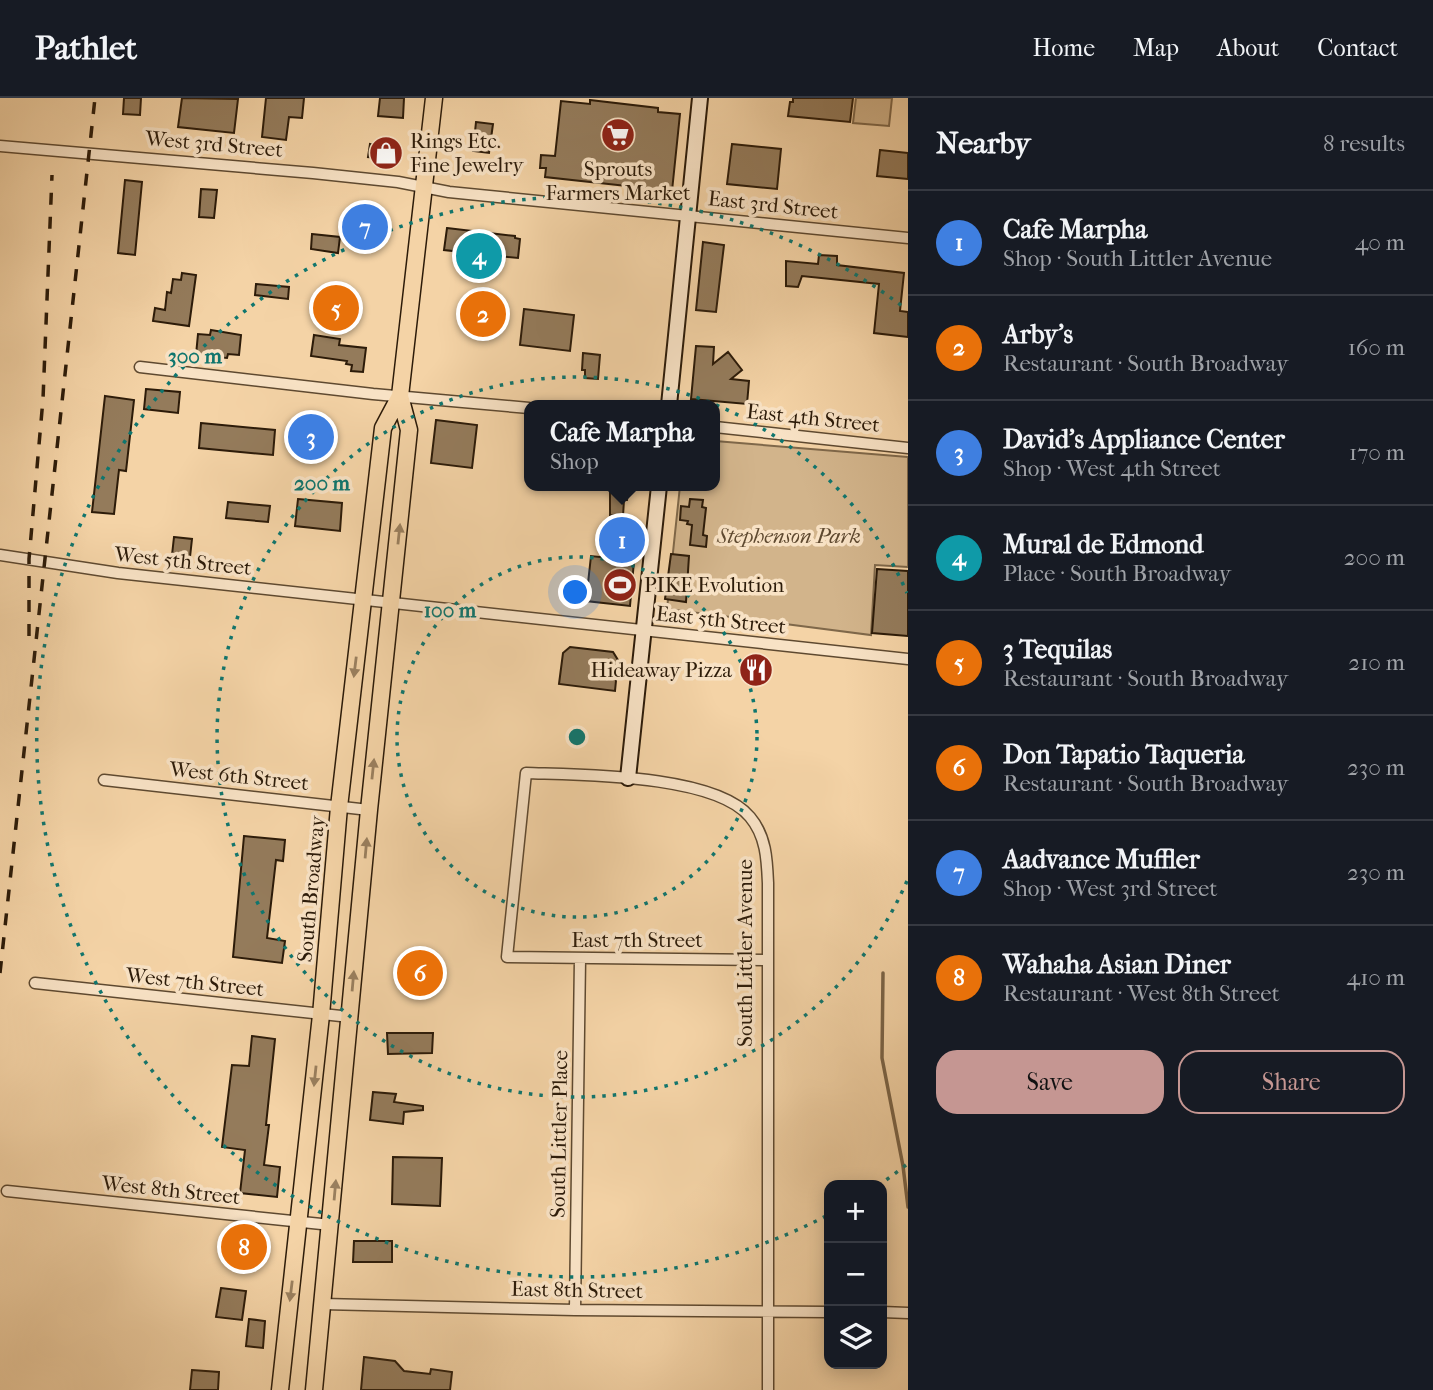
<!DOCTYPE html>
<meta charset="utf-8">
<style>
:root{--surface:#171b24;--page:#242831;--text:#f1f3f6;--muted:#9ea1a6;--line:#363941;--accent:#c59692}
body{margin:0;font-family:"IM FELL French Canon",serif;background:var(--page);color:var(--text)}
.controls{position:absolute;right:21px;bottom:21px;display:grid;overflow:hidden;border-radius:14px;box-shadow:0 4px 18px #0003}
.controls button{width:63px;height:63px;display:grid;place-items:center;padding:0;border:0;border-bottom:2px solid var(--line);background:var(--surface);color:var(--text);font:35px sans-serif}
.you{position:absolute;left:576px;top:495px;width:24px;height:24px;margin:-18px;border:5px solid #fff;border-radius:50%;background:#1a73e8;box-shadow:0 0 0 10px #1a73e833}
.badge{display:grid;place-items:center;width:46px;height:46px;border-radius:50%;background:var(--accent);color:#fff;font-size:23px;font-weight:700}
.pin{position:absolute;translate:-50% -50%;border:4px solid #fff;box-shadow:0 2px 7px #0006}
.popup{position:absolute;left:524px;top:302px;width:196px;height:91px;box-sizing:border-box;display:grid;place-content:center;border-radius:14px;background:var(--surface);filter:drop-shadow(0 2px 5px #0005);font-size:23px;white-space:nowrap;color:var(--muted)}
.popup b{font-size:26px;color:var(--text)}
.popup::after{content:'';position:absolute;left:50%;top:100%;margin-left:-14px;border:14px solid transparent;border-top-color:var(--surface)}
.list{margin:0;padding:0;list-style:none}
h2{display:flex;justify-content:space-between;align-items:center;height:91px;margin:0;padding:0 28px;font-size:30px}
h2 small{font-size:23px;font-weight:400;color:var(--muted)}
.list li{display:grid;grid-template-columns:46px 1fr auto;gap:21px;align-items:center;box-sizing:border-box;height:105px;padding:0 28px;border-top:2px solid var(--line)}
.list b{display:block;font-size:26px;white-space:nowrap}
.list p{margin:0;font-size:23px;white-space:nowrap;color:var(--muted)}
.list em{font-size:23px;font-style:normal;color:var(--muted)}
.actions{display:flex;gap:14px;padding:21px 28px}
.actions a{flex:1;padding:16px 0;border:2px solid var(--accent);border-radius:21px;text-align:center;font-size:24px;color:var(--accent)}
.actions .main{background:var(--accent);color:#111}
.icon{flex:none;width:38px;height:38px;fill:none;stroke:currentColor;stroke-width:2;stroke-linecap:round;stroke-linejoin:round}
.map{position:relative;flex:none;width:908px;height:1292px;overflow:hidden}
header{display:flex;align-items:center;gap:42px;box-sizing:border-box;height:98px;padding:0 35px;background:var(--surface);border-bottom:2px solid var(--line)}
header strong{font-size:33px}
nav{display:flex;gap:38px;margin-inline-start:auto;font-size:24px}
main{display:flex}
aside{flex:1;background:var(--surface)}
.map>svg:first-child{display:block}
</style>
<header>
<strong>Pathlet</strong>
<nav><a>Home</a><a>Map</a><a>About</a><a>Contact</a></nav>
</header>
<main>
<div class="map">
<svg width="908" height="1292" viewBox="0 0 908 1292">
<rect width="100%" height="100%" fill="#f4d3a6"/>
<filter id="stains"><feTurbulence type="fractalNoise" baseFrequency=".00286" numOctaves="4"/><feColorMatrix values="0 0 0 0 .2 0 0 0 0 .09 0 0 0 0 .02 0 0 0 .5 -.17"/></filter>
<radialGradient id="worn" r=".72"><stop offset=".6" stop-color="#630" stop-opacity="0"/><stop offset="1" stop-color="#630" stop-opacity=".3"/></radialGradient>
<path fill="#d2b48b" stroke="#7f684a" stroke-width="2" d="M 856,0 L 892,0 L 889,28 L 853,25 Z
M 715,343 L 908,359 L 908,469 L 875,467 L 871,537 L 667,511 L 680,388 L 715,388 Z"/>
<g fill="none" stroke-linecap="round" stroke-linejoin="round">
<path stroke="#7b6447" stroke-width="3.5" d="M 883,875 L 882,960 L 903,1068 L 908,1109"/>
</g>
<path fill="#947b5b" stroke="#2c1b09" stroke-width="2" d="M 124,0 L 141,0 L 140,17 L 123,16 Z
M 182,0 L 238,1 L 234,35 L 178,29 Z
M 266,0 L 304,0 L 302,20 L 289,19 L 286,42 L 262,39 Z
M 380,0 L 404,0 L 403,20 L 378,18 Z
M 793,0 L 853,0 L 850,24 L 788,18 L 790,4 L 793,4 Z
M 590,2 L 658,10 L 658,14 L 680,16 L 672,93 L 545,79 L 546,70 L 540,70 L 541,57 L 555,58 L 561,3 L 590,6 Z
M 476,24 L 493,26 L 489,55 L 473,53 Z
M 370,46 L 398,50 L 396,62 L 368,59 Z
M 732,46 L 781,51 L 777,91 L 727,86 Z
M 880,52 L 908,55 L 908,81 L 877,78 Z
M 125,82 L 142,84 L 135,157 L 118,155 Z
M 201,91 L 217,92 L 214,120 L 199,119 Z
M 357,113 L 376,115 L 373,140 L 355,138 Z
M 447,130 L 515,138 L 515,140 L 520,141 L 518,160 L 444,152 Z
M 312,136 L 340,139 L 338,155 L 311,151 Z
M 703,144 L 724,147 L 716,214 L 696,212 Z
M 819,157 L 837,158 L 837,167 L 904,175 L 900,213 L 908,214 L 908,239 L 874,235 L 879,186 L 802,178 L 798,189 L 786,188 L 786,163 L 818,166 Z
M 182,175 L 196,177 L 189,228 L 153,223 L 155,210 L 165,212 L 167,194 L 171,195 L 173,181 L 181,182 Z
M 256,186 L 289,189 L 288,201 L 255,197 Z
M 320,194 L 352,198 L 351,203 L 354,204 L 350,223 L 317,219 Z
M 467,204 L 503,207 L 502,231 L 492,231 L 493,227 L 464,223 L 465,221 L 461,220 L 463,206 L 466,207 Z
M 524,211 L 574,217 L 570,253 L 520,247 Z
M 211,232 L 241,237 L 239,257 L 228,256 L 227,260 L 196,257 L 198,236 L 210,237 Z
M 314,237 L 340,241 L 339,247 L 366,250 L 363,274 L 351,273 L 352,267 L 346,266 L 347,263 L 311,258 Z
M 696,248 L 714,249 L 713,266 L 728,254 L 742,272 L 731,281 L 749,283 L 747,306 L 691,301 Z
M 583,255 L 600,257 L 598,281 L 585,280 L 585,272 L 582,272 Z
M 146,291 L 180,294 L 178,315 L 144,311 Z
M 105,298 L 134,302 L 126,373 L 119,372 L 114,416 L 92,414 Z
M 303,320 L 324,322 L 321,357 L 298,353 Z
M 436,322 L 477,327 L 472,370 L 431,365 Z
M 201,325 L 275,332 L 273,357 L 199,350 Z
M 610,388 L 629,388 L 627,402 L 624,402 L 623,418 L 610,417 Z
M 298,401 L 342,405 L 340,433 L 295,428 Z
M 690,401 L 703,402 L 702,409 L 706,410 L 703,437 L 707,438 L 706,449 L 690,447 L 692,427 L 687,426 L 688,423 L 680,422 L 681,408 L 689,409 Z
M 228,404 L 270,408 L 268,424 L 226,420 Z
M 615,431 L 633,433 L 630,462 L 634,463 L 630,508 L 586,503 L 591,458 L 609,460 L 611,438 L 615,439 Z
M 174,439 L 192,441 L 190,459 L 172,457 Z
M 671,456 L 689,458 L 686,504 L 665,501 Z
M 877,471 L 908,473 L 908,538 L 872,535 Z
M 570,549 L 613,554 L 618,562 L 615,593 L 559,586 L 563,555 Z
M 244,738 L 285,742 L 283,763 L 276,762 L 267,840 L 285,843 L 282,865 L 233,859 Z
M 401,863 L 442,863 L 441,885 L 401,885 Z
M 387,935 L 433,935 L 432,955 L 388,956 Z
M 252,938 L 275,941 L 266,1027 L 269,1027 L 264,1067 L 280,1069 L 277,1099 L 240,1095 L 245,1052 L 222,1049 L 232,967 L 249,968 Z
M 373,994 L 396,996 L 394,1004 L 423,1008 L 423,1012 L 404,1014 L 403,1026 L 370,1022 Z
M 393,1059 L 442,1060 L 440,1108 L 392,1106 Z
M 226,1138 L 264,1142 L 263,1159 L 224,1157 Z
M 354,1143 L 392,1143 L 392,1164 L 353,1164 Z
M 221,1190 L 246,1193 L 242,1222 L 216,1219 Z
M 249,1221 L 265,1223 L 263,1250 L 246,1248 Z
M 364,1259 L 395,1263 L 404,1273 L 430,1276 L 431,1271 L 452,1274 L 450,1292 L 361,1292 Z
M 192,1272 L 219,1274 L 218,1292 L 190,1292 Z"/>
<g fill="none" stroke-linecap="round" stroke-linejoin="round">
<g stroke="#5e4930" stroke-width="13">
<path id="street" d="M 0,48 L 313,75 L 398,84 L 449,94 L 908,140
M 140,269 L 373,296 L 529,310
M 715,329 L 908,350
M 0,457 L 118,475 L 908,561
M 104,682 L 369,712
M 766,862 L 507,859 L 526,675 C 579,677 715,676 750,719 C 766,738 767,761 768,785 L 768,1292
M 35,885 L 350,919
M 7,1093 L 331,1127
M 323,1206 L 575,1212 L 829,1214
M 575,1212 L 580,861
M 882,1214 L 908,1215"/>
</g>
<g stroke="#2c1b09" stroke-width="18">
<path id="secondary" d="M 669,307 L 700,0
M 628,680 L 659,388"/>
</g>
<g stroke="#2c1b09" stroke-width="19">
<path id="primary" d="M 280,1292 L 321,917 L 339,709 L 383,330 L 400,298
M 314,1292 L 369,712 L 409,332 L 400,298 L 434,0"/>
</g>
<use href="#street" stroke="#f8e2c5" stroke-width="10"/>
<use href="#secondary" stroke="#f8e2c5" stroke-width="14"/>
<use href="#primary" stroke="#f4d3a6" stroke-width="16"/>
<path stroke="#2c1b09" stroke-width="3.5" stroke-dasharray="12 12" stroke-linecap="butt" d="M 29,538 L 29,461 L 43,301 L 52,77
M 0,875 L 95,0"/>
</g>
<defs><path id="oneway-solid" d="M-6-.8H1V-3.2L6.5 0L1 3.2V.8H-6Z" transform="scale(1.75)"/></defs>
<g fill="#9a805f">
<use href="#oneway-solid" transform="translate(399 436) rotate(-84)"/>
<use href="#oneway-solid" transform="translate(355 569) rotate(97)"/>
<use href="#oneway-solid" transform="translate(373 671) rotate(-84)"/>
<use href="#oneway-solid" transform="translate(366 750) rotate(-85)"/>
<use href="#oneway-solid" transform="translate(353 883) rotate(-85)"/>
<use href="#oneway-solid" transform="translate(315 978) rotate(96)"/>
<use href="#oneway-solid" transform="translate(335 1092) rotate(-85)"/>
<use href="#oneway-solid" transform="translate(291 1193) rotate(97)"/>
</g>
<g fill="none" stroke="#0f766e" stroke-width="3.5" stroke-dasharray="3.5 7">
<circle cx="577" cy="639" r="180"/>
<path d="M907 783A360 360 0 1 1 907 495"/>
<path d="M906 1067A540 540 0 0 1 879 1087M826 1118A540 540 0 1 1 906 211"/>
</g>
<defs>
<g id="supermarket-disc" transform="scale(1.75)"><circle r="9.5" fill="#8f2418" stroke="#f8e2c5"/><path d="M-6-5.5h2.5l.6 2H6L4.5 2H-2.5L-4.4-4H-6ZM-1.5 3.2a1.3 1.3 0 1 0 .1 0ZM3 3.2a1.3 1.3 0 1 0 .1 0Z" fill="#fff"/></g>
<g id="shop-disc" transform="scale(1.75)"><circle r="9.5" fill="#8f2418" stroke="#f8e2c5"/><path d="M-5-2.5h2.3a2.7 3.5 0 0 1 5.4 0H5L5.5 6h-11ZM-1.5-2.5h3a1.5 2.3 0 0 0-3 0Z" fill="#fff"/></g>
<g id="stadium-disc" transform="scale(1.75)"><circle r="9.5" fill="#8f2418" stroke="#f8e2c5"/><path d="M0-5a6.5 5 0 1 0 0 10a6.5 5 0 1 0 0-10ZM-3.5-1.8h7v3.6h-7Z" fill="#fff"/></g>
<g id="restaurant-disc" transform="scale(1.75)"><circle r="9.5" fill="#8f2418" stroke="#f8e2c5"/><path d="M-5-6h1v4h1v-4h1v4h1v-4h1v5L-1.5 .5V6h-2V.5L-5-1ZM5-6V6H3V1.5H1.5Q1.5-4 5-6Z" fill="#fff"/></g>
</defs>
<g fill-rule="evenodd">
<use href="#supermarket-disc" x="618" y="37"/>
<use href="#shop-disc" x="386" y="55"/>
<use href="#stadium-disc" x="620" y="487"/>
<use href="#restaurant-disc" x="756" y="572"/>
</g>
<g text-anchor="middle" dominant-baseline="central" stroke-width="7" stroke-linejoin="round" paint-order="stroke">
<g font-size="21" fill="#2c1b09" stroke="#f8e2c5" text-anchor="start">
<text x="410" y="43">Rings Etc.<tspan x="410" dy="24">Fine Jewelry</tspan></text>
<text x="618" y="71" text-anchor="middle">Sprouts<tspan x="618" dy="24">Farmers Market</tspan></text>
<text x="644" y="487">PIKE Evolution</text>
<text x="732" y="572" text-anchor="end">Hideaway Pizza</text>
</g>
<g font-size="21" fill="#2c1b09" stroke="#f8e2c5">
<text transform="translate(214 46) rotate(5)">West 3rd Street</text>
<text transform="translate(773 107) rotate(6)">East 3rd Street</text>
<text transform="translate(813 320) rotate(6)">East 4th Street</text>
<text transform="translate(183 463) rotate(6)">West 5th Street</text>
<text transform="translate(721 522) rotate(6)">East 5th Street</text>
<text transform="translate(239 678) rotate(6)">West 6th Street</text>
<text transform="translate(311 791) rotate(-85)">South Broadway</text>
<text x="637" y="842">East 7th Street</text>
<text transform="translate(745 855) rotate(-90)">South Littler Avenue</text>
<text transform="translate(195 884) rotate(6)">West 7th Street</text>
<text transform="translate(559 1036) rotate(-89)">South Littler Place</text>
<text transform="translate(171 1092) rotate(6)">West 8th Street</text>
<text transform="translate(577 1192) rotate(1)">East 8th Street</text>
</g>
<g font-size="21" font-style="italic" fill="#5e4930" stroke="#f8e2c5">
<text x="789" y="438">Stephenson Park</text>
</g>
</g>
<circle cx="577" cy="639" r="10" fill="#0f766e" stroke="#f8e2c5" stroke-width="3.5"/>
<g font-size="21" text-anchor="middle" font-weight="bold" fill="#0f766e" stroke="#f8e2c5" stroke-width="7" stroke-linejoin="round" paint-order="stroke">
<text x="195" y="265">300 m</text>
<text x="322" y="392">200 m</text>
<text x="450" y="519">100 m</text>
</g>
<rect width="100%" height="100%" filter="url(#stains)"/>
<rect width="100%" height="100%" fill="url(#worn)"/>
</svg>
<div class="controls">
<button>+</button>
<button>−</button>
<button><svg class="icon" aria-label="layers" viewBox="0 0 24 24"><path d="M12 4l9 5-9 5-9-5zM3 14l9 5 9-5"/></svg></button>
</div>
<div class="you"></div>
<div class="pin badge" style="left:622px;top:442px;background:#3f7fe0">1</div>
<div class="popup"><b>Cafe Marpha</b>Shop</div>
<div class="pin badge" style="left:483px;top:216px;background:#e8710a">2</div>
<div class="pin badge" style="left:311px;top:339px;background:#3f7fe0">3</div>
<div class="pin badge" style="left:479px;top:158px;background:#0f9aa8">4</div>
<div class="pin badge" style="left:336px;top:210px;background:#e8710a">5</div>
<div class="pin badge" style="left:420px;top:875px;background:#e8710a">6</div>
<div class="pin badge" style="left:365px;top:129px;background:#3f7fe0">7</div>
<div class="pin badge" style="left:244px;top:1149px;background:#e8710a">8</div>
</div>
<aside>
<h2>Nearby<small>8 results</small></h2>
<ul class="list">
<li><span class="badge" style="background:#3f7fe0">1</span><div><b>Cafe Marpha</b><p>Shop · South Littler Avenue</p></div><em>40 m</em></li>
<li><span class="badge" style="background:#e8710a">2</span><div><b>Arby's</b><p>Restaurant · South Broadway</p></div><em>160 m</em></li>
<li><span class="badge" style="background:#3f7fe0">3</span><div><b>David's Appliance Center</b><p>Shop · West 4th Street</p></div><em>170 m</em></li>
<li><span class="badge" style="background:#0f9aa8">4</span><div><b>Mural de Edmond</b><p>Place · South Broadway</p></div><em>200 m</em></li>
<li><span class="badge" style="background:#e8710a">5</span><div><b>3 Tequilas</b><p>Restaurant · South Broadway</p></div><em>210 m</em></li>
<li><span class="badge" style="background:#e8710a">6</span><div><b>Don Tapatio Taqueria</b><p>Restaurant · South Broadway</p></div><em>230 m</em></li>
<li><span class="badge" style="background:#3f7fe0">7</span><div><b>Aadvance Muffler</b><p>Shop · West 3rd Street</p></div><em>230 m</em></li>
<li><span class="badge" style="background:#e8710a">8</span><div><b>Wahaha Asian Diner</b><p>Restaurant · West 8th Street</p></div><em>410 m</em></li>
</ul>
<div class="actions"><a class="main">Save</a><a>Share</a></div>
</aside>
</main>
